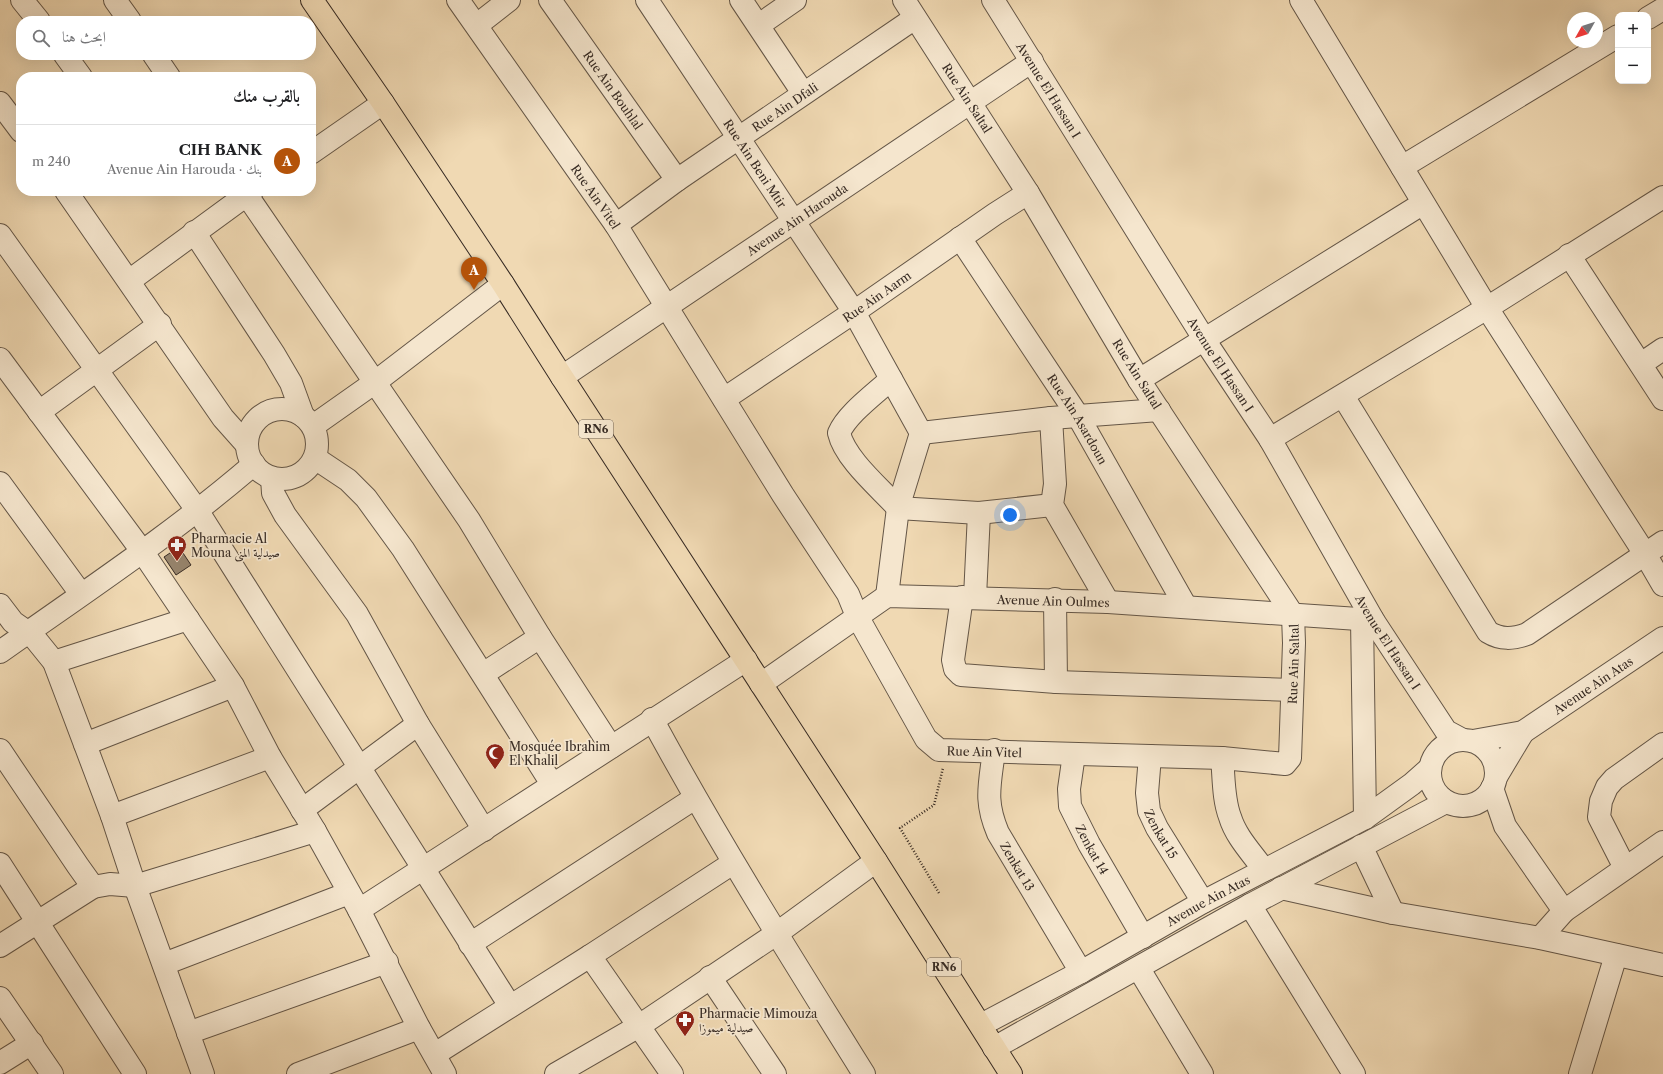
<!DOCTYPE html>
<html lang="ar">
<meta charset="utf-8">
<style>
:root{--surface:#fff;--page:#f2f2f2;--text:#202124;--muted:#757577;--line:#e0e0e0;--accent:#b45309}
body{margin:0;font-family:"Libre Caslon Text",Amiri,serif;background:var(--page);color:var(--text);direction:rtl}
.controls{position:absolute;right:12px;top:12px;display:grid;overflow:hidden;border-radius:8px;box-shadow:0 4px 16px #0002}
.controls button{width:36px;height:36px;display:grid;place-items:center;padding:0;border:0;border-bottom:1px solid var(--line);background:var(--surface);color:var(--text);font:20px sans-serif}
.compass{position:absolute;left:1567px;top:12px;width:36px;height:36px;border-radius:50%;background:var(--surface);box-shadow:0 4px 16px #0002;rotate:231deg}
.you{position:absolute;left:1010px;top:515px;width:14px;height:14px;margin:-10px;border:3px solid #fff;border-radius:50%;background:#1a73e8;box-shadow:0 0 0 6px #1a73e833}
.badge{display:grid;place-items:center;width:26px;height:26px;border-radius:50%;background:var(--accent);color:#fff;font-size:13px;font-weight:700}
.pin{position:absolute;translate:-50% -33px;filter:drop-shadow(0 1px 2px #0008)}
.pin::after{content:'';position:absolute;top:21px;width:14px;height:12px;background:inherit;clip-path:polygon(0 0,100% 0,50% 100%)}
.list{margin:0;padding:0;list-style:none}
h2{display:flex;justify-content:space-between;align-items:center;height:52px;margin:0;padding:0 16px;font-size:17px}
h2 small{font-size:13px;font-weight:400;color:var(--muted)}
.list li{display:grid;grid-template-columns:26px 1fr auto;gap:12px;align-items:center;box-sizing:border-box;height:72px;padding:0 16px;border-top:1px solid var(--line)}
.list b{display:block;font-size:15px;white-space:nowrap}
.list p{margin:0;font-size:13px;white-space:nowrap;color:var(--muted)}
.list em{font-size:13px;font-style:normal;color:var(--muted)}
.icon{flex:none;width:22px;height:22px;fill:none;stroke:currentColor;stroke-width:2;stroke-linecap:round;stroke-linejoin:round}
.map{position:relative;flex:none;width:1663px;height:1074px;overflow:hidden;direction:ltr}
.search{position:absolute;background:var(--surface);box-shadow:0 4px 16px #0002;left:16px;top:16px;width:300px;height:44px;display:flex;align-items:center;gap:10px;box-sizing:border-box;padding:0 14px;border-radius:16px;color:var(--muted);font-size:15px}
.panel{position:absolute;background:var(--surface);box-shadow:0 4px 16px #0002;left:16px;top:72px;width:300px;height:124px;border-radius:16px;direction:rtl}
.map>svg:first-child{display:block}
</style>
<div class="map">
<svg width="1663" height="1074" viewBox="0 0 1663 1074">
<rect width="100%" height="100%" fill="#f0d9b3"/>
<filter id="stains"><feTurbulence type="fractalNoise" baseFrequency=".005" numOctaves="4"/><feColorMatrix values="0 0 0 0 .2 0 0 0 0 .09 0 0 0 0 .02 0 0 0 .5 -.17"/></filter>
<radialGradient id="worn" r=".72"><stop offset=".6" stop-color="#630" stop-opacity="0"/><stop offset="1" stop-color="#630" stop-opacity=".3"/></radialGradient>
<path fill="#97856e" stroke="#362a23" d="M 179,547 L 191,565 L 176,575 L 164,557 Z"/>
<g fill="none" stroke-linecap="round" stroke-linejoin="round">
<g stroke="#645647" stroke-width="24">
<g id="minor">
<path d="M 22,0 L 39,21"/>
<path d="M 115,0 L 130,21"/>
<path id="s1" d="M 458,0 L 616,225 L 783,495 L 848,594 L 857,616 L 926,739 L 939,750 L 1222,758 L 1285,764 L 1290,758 L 1294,643 L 1293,615 L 1139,380 L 1028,193 L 904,0"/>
<path id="s2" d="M 550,0 L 677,180"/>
<path id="s3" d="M 647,0 L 854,312 L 921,433"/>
<path d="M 741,0 L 803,93"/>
<path id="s4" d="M 993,0 L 1211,350 L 1270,439 L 1373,620 L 1446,731 L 1461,739"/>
<path d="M 1301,0 L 1487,308 L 1645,554 L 1663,585"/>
<path d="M 1648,18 L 1663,9"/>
<path d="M 477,25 L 509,0"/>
<path d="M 759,25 L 795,0"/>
<path d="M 65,55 L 81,77"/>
<path d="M 154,55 L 169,77"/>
<path d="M 0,103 L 21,131"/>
<path d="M 311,153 L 383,103"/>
<path d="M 1402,167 L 1618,36"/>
<path d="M 66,191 L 223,418 L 247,445"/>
<path d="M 244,191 L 469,520 L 540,637 L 611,747"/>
<path id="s5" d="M 616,225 L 677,180 L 915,18"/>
<path d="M 194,232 L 274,354 L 291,383 L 303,416"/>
<path d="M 0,235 L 197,510 L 510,1006"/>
<path id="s6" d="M 960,238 L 1078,416 L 1186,607"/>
<path d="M 1569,255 L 1663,399"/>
<path d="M 129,281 L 252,191"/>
<path d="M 0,359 L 142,551 L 233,686 L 270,757 L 315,831 L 359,910 L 419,1028 L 445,1074"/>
<path d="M 1641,364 L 1663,349"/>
<path id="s7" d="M 562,377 L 1032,61"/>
<path d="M 891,379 C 875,394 847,414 839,433 C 845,459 880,488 898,508 L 979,513 L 1052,505"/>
<path d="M 1139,380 L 1422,204"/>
<path d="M 1343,396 L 1488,632 C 1501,640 1513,639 1527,634 L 1663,542"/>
<path id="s8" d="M 724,399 L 854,312 L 995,214 L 1028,193"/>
<circle cx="282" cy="444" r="35"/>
<path d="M 39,412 L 160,324"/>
<path d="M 1051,418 L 1055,484 L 1052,505 L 1108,602"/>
<path d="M 313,426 L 374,383 L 503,284"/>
<path d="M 921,433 L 1051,418 L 1159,410"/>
<path d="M 1270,439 L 1487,308 L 1663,197"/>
<path d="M 315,458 L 348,480 L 366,498 L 403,549 L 552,784"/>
<path d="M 272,478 L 273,493 L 285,515 L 357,614 L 418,724 L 484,830"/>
<path d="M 0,483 L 81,594"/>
<path d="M 887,596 L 898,508 L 921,433"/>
<path d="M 962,597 L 953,660 L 955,669 L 961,675 L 1056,682 L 1292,690"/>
<path d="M 975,597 L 979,513"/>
<path d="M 1055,599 L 1056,682"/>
<path d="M 0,605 L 13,622 L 33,636 L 54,662 L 112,816 L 135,886 L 203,1074"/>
<path d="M 1362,619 L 1365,818"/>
<path d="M 0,652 C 86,591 174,533 254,464"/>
<path d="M 54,662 L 188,619"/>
<path d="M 483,674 L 540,637"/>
<path id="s9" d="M 761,684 L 887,596 L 1108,602 L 1373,620"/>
<path d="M 652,719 C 718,841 791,957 864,1074"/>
<circle cx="1463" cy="773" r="33"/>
<path id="s10" d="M 1473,741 L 1523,732 L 1663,638"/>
<path d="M 85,744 L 233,686"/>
<path d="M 0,750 L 78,866 L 93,887 L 110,884 L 135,886 L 315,831"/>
<path id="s11" d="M 994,750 C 990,785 984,800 998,833 L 1081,972"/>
<path id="s12" d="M 1074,754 L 1069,789 L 1070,806 L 1089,844 L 1143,937"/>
<path id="s13" d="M 1150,756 L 1147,793 L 1149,811 L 1157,828 L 1203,902"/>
<path d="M 1222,758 C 1224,777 1223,799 1230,817 C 1236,837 1252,853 1264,870"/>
<path d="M 1496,777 L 1523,732"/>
<path d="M 1492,788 L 1505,826 L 1564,911 L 1540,938"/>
<path d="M 302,810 L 418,724"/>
<path d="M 112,816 L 270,757"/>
<path d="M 1361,846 L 1393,913"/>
<path d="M 0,864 L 135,1074"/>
<path d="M 1625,868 L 1599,817 L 1601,801 L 1607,787 L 1614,779 L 1663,744"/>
<path d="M 1281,888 L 1393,913 L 1540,938 L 1663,965"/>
<path d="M 1250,905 L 1354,1074"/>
<path d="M 359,910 L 746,660"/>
<path d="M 1564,911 L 1663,842"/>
<path d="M 470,944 L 695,798"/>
<path d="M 0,946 L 93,887"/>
<path d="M 164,964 L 349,893"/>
<path d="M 1139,969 L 1202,1074"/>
<path d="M 710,977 L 775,1074"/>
<path d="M 0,998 L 52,1074"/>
<path id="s14" d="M 981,1025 L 1081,972 L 1203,902 L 1365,818 L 1412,784 L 1430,768"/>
<path d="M 188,1033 L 387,962"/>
<path d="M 994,1048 L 1250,905 L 1444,803 L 1442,799"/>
<path d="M 435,1054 L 590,956"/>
<path d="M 0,1063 L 32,1043"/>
<path d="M 298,1074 L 419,1028"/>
<path d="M 556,1074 L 639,1026 L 776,934 L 876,861"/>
<path d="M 672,1074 L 590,956 L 733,863"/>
<path d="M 1580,1074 L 1616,955"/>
</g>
</g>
<g stroke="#362a23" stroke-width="24">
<path id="major" d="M 312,0 L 383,103 L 503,284 L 562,377 L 876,861 L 1011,1074"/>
</g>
<path stroke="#362a23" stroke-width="2.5" stroke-dasharray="1 2" stroke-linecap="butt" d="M 939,893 L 900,828 L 934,805 L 943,768"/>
<use href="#minor" stroke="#f5e6ce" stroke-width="22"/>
<use href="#major" stroke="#f0d9b3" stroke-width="22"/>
</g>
<defs>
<g id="pharmacy-pin" transform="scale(1)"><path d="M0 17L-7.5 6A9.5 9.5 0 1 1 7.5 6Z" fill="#8f2418" stroke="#f5e6ce"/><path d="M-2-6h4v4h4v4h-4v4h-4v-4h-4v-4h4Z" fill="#fff"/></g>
<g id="mosque-pin" transform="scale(1)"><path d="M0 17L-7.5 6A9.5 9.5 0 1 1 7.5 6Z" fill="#8f2418" stroke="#f5e6ce"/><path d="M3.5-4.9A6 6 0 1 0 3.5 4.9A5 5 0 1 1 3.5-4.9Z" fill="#fff"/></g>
</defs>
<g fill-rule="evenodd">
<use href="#pharmacy-pin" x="177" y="545"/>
<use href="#mosque-pin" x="495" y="753"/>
<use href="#pharmacy-pin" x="685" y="1020"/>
</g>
<g text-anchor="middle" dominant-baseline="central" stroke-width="3.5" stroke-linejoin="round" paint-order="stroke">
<g fill="#f5e6ce" stroke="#6f6256" stroke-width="1">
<rect x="579" y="420" width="34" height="18" rx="3"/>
<rect x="927" y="958" width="34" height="18" rx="3"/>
</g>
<g font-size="11" font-weight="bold" fill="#362a23">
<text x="596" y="429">RN6</text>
<text x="944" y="967">RN6</text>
</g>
<g font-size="12" fill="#362a23" stroke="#f5e6ce">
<text stroke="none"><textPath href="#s2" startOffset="110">Rue Ain Bouhlal</textPath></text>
<text stroke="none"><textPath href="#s4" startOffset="106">Avenue El Hassan I</textPath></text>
<text transform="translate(967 98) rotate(57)">Rue Ain Saltal</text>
<text stroke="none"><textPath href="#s5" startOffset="206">Rue Ain Dfali</textPath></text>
<text stroke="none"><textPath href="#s3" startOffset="196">Rue Ain Beni Mtir</textPath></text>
<text stroke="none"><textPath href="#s1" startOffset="240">Rue Ain Vitel</textPath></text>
<text stroke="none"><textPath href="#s7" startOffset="283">Avenue Ain Harouda</textPath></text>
<text stroke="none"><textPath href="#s8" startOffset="184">Rue Ain Aarm</textPath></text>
<text stroke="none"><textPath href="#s4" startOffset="430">Avenue El Hassan I</textPath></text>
<text transform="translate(1137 374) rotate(58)">Rue Ain Saltal</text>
<text stroke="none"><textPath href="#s6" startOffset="216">Rue Ain Asardoun</textPath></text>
<text stroke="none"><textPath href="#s9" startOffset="320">Avenue Ain Oulmes</textPath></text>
<text stroke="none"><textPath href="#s4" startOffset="754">Avenue El Hassan I</textPath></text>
<text stroke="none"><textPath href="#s1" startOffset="1341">Rue Ain Saltal</textPath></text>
<text stroke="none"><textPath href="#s10" startOffset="135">Avenue Ain Atas</textPath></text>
<text stroke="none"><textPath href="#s1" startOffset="938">Rue Ain Vitel</textPath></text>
<text stroke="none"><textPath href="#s13" startOffset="81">Zenkat 15</textPath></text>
<text stroke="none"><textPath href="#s12" startOffset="101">Zenkat 14</textPath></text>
<text stroke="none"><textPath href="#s11" startOffset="123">Zenkat 13</textPath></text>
<text stroke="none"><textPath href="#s14" startOffset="259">Avenue Ain Atas</textPath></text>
</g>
<g font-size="12" fill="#362a23" stroke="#f5e6ce" text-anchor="start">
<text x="191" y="538">Pharmacie Al<tspan x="191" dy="14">Mouna صيدلية المنى</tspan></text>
<text x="509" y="746">Mosquée Ibrahim<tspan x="509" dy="14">El Khalil</tspan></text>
<text x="699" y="1013">Pharmacie Mimouza<tspan x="699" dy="14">صيدلية ميموزا</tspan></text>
</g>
</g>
<rect width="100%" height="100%" filter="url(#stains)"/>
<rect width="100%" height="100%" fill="url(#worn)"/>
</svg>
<div class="controls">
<button>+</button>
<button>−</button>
</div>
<svg class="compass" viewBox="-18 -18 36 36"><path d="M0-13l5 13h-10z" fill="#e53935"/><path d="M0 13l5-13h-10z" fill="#757577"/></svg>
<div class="you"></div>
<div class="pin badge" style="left:474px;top:290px">A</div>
<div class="search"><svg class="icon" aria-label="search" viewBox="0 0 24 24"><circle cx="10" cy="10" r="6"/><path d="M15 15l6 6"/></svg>ابحث هنا</div>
<section class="panel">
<h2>بالقرب منك<small></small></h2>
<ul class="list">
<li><span class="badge">A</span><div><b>CIH BANK</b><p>بنك · Avenue Ain Harouda</p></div><em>240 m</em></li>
</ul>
</section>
</div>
